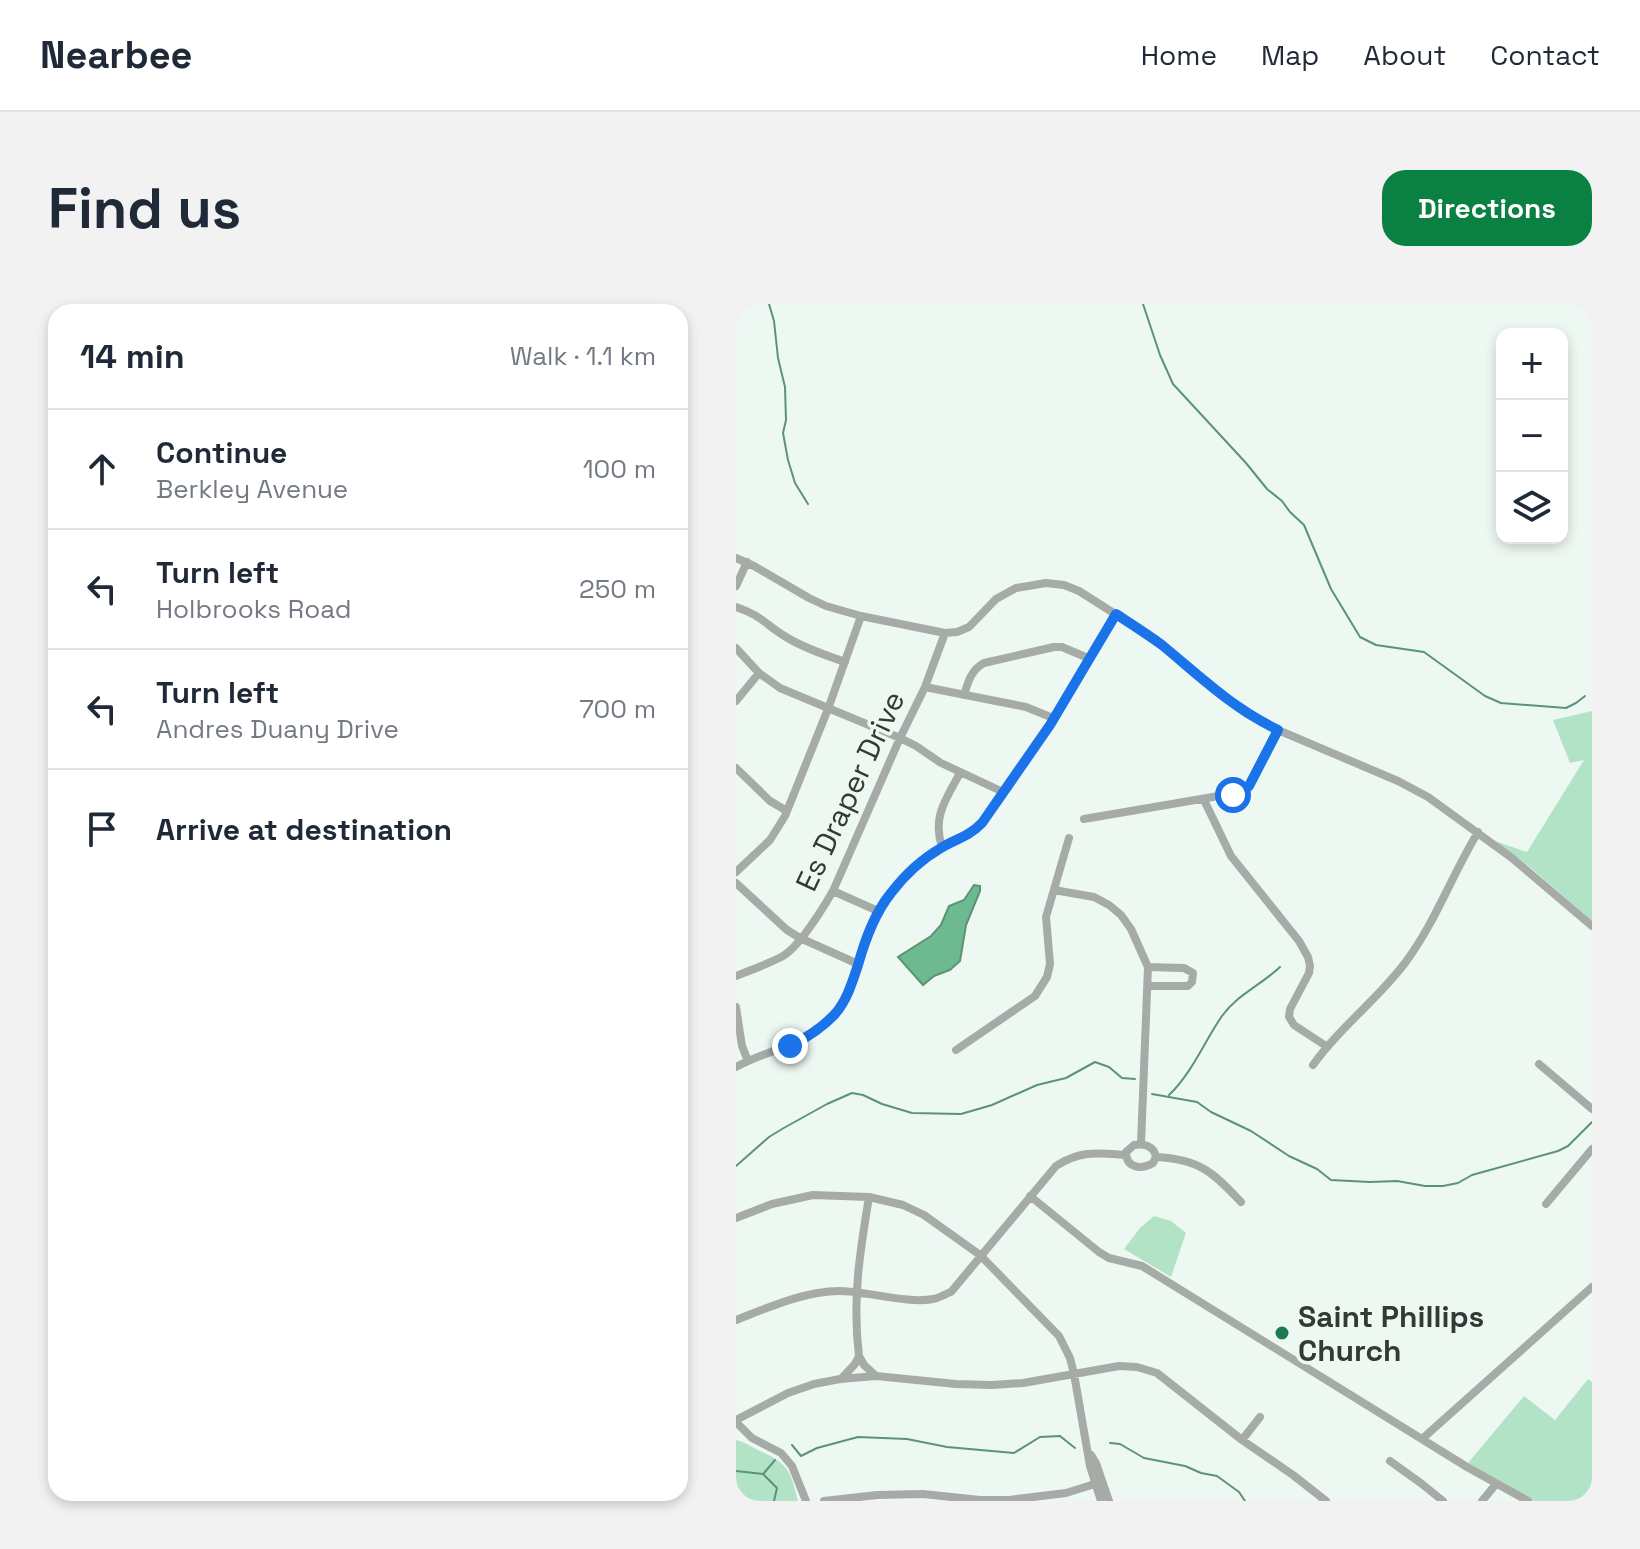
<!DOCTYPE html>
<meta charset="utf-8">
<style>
:root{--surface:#fff;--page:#f2f2f3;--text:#1f2937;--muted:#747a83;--line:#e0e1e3;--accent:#0b8043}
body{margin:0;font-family:"Space Grotesk",sans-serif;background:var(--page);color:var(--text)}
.controls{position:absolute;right:24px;top:24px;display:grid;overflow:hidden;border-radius:16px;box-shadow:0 4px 12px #0003}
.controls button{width:72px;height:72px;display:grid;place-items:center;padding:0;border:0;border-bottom:2px solid var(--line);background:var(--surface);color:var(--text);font:40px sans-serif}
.stop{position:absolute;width:24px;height:24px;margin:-18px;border:6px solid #1a73e8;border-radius:50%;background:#fff}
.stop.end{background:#1a73e8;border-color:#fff;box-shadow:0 2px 8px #0008}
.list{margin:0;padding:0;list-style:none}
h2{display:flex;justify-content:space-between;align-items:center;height:104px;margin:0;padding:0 32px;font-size:34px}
h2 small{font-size:26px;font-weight:400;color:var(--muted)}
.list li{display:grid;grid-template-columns:52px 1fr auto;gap:24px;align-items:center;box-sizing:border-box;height:120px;padding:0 32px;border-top:2px solid var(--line)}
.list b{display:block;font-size:30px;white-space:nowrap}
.list p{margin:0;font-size:26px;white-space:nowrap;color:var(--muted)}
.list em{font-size:26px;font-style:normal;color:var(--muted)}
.icon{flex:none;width:44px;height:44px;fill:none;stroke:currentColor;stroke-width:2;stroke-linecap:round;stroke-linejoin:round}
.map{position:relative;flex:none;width:856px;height:1197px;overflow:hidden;border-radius:24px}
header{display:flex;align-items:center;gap:48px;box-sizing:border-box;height:112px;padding:0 40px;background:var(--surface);border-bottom:2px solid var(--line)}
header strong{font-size:38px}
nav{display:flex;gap:44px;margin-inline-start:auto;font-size:28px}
.intro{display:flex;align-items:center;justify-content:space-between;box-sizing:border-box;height:192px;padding:0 48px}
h1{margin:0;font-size:56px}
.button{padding:20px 36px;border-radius:24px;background:var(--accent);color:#fff;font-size:28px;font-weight:700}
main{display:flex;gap:48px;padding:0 48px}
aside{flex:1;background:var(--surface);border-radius:24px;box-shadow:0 4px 12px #0003}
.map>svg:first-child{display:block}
</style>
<header>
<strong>Nearbee</strong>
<nav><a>Home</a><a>Map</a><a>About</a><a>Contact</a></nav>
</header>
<div class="intro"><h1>Find us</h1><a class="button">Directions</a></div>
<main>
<aside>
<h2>14 min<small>Walk · 1.1 km</small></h2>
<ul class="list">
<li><svg class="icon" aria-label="ahead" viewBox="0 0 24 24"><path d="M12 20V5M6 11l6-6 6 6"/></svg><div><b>Continue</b><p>Berkley Avenue</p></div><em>100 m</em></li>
<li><svg class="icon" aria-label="left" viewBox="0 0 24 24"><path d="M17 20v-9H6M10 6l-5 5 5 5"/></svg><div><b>Turn left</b><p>Holbrooks Road</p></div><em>250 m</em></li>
<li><svg class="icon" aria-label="left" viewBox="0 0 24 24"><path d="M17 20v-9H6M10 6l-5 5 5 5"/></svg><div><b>Turn left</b><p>Andres Duany Drive</p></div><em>700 m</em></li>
<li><svg class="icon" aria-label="arrive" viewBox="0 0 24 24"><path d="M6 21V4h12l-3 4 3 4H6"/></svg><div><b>Arrive at destination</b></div></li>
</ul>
</aside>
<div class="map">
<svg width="856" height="1197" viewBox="0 0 856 1197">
<rect width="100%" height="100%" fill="#eef8f2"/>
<path fill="#b3e3c7" d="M 856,407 L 856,617 L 795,564 L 759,537 L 791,548 L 848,456 L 834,459 L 817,416 Z
M 418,912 L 435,917 L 450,929 L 435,973 L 388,945 L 404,924 Z
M 852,1075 L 856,1078 L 856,1197 L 798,1197 L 732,1159 L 788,1092 L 819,1116 Z
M 0,1136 C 9,1138 16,1143 24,1147 C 52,1159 55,1168 62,1197 L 8,1197 L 0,1191 Z"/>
<path fill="#6eba90" stroke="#5d9375" stroke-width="2" d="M 238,581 L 244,582 L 244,587 L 230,621 L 224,657 L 214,666 L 198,672 L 187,681 L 162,653 L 195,632 L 205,621 L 213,602 L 228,596 Z"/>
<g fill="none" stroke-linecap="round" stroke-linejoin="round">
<path stroke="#5d9375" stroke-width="2" d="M 33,0 L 38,17 L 42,54 L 49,83 L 50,116 L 47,129 L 52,156 L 59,179 L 72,200
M 407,0 L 424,51 L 437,80 L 510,159 L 531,185 L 546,197 L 554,208 L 568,221 L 595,285 L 624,333 L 640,341 L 688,348 L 749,392 L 765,399 L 830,404 L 840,399 L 849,392
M 416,790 L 461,798 L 475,808 L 515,827 L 553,852 L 581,865 L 595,876 L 634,878 L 661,877 L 689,882 L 707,882 L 722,879 L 736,871 L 822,847 L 832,842 L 856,818
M 433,791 C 456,769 468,738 486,712 C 502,690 525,681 544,663
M 0,862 L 33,833 L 46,825 L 91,800 L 116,789 L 127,791 L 146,800 L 176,809 L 225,810 L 256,801 L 301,781 L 330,774 L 359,758 L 373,763 L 386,774 L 399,775
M 374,1139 L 384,1140 L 408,1154 L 449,1162 L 465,1169 L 481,1172 L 503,1188 L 509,1197
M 56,1141 L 65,1152 L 81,1144 L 122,1133 L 171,1135 L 211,1143 L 278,1149 L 304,1133 L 324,1132 L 339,1144
M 0,1167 L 27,1170 L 41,1184 L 38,1197
M 28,1169 L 39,1156"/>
<path stroke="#a6aba8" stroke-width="8" d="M 0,254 L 18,262 L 73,294 L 90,302 L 125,312 L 209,329 L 221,328 L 233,323 L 260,295 L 280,284 L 310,279 L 328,281 L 343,287 L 417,334 L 485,391 L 511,410 L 542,426 L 662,477 L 692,493 L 776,554 L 856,622
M 0,282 L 11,258
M 0,303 C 25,311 30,321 50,333 C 68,344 89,351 109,358
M 0,344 L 23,369 L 44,384 L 164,434 L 180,442 L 205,459 L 267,488
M 189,383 L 290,403 L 317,414
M 228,391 C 232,378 235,366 248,359 L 318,343 L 326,343 L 352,354
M 0,397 L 23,369
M 0,464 L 34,497 L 51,507
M 468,496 L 495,552 L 563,637 L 572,653 L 574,662 L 573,669 L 554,705 L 553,713 L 558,721 L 590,742
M 348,515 L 506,488 L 515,479 L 542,426
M 206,543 C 196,513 210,495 224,469
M 0,568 L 34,536 L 49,512 L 92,405 L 125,312
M 0,579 L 51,626 L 64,634 L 122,660
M 318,586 L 358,593 L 373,601 L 385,611 L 395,625 L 412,663 L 405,840
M 97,587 L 142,607
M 412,663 L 448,664 L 457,669 L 456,678 L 452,682 L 413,682
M 0,672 C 15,666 32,660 47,652 C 64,642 87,604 97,587 L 164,434 L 189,383 L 209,329
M 0,703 L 6,742 L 12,757
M 220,746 L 299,692 L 311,673 L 314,660 L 310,613 L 333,534
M 803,760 L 856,805
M 577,761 C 603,724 641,696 669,659 C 699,619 716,571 742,528
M 0,763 C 35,744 67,743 97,712 C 110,698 116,680 121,662 C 129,635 139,606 158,585 C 171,570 187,555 204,544 C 221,534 230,535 246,519 L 314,421 L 380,310
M 398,841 C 408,839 418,842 420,853 L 417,859 C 405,866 390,864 390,848 Z
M 420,853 C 463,855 477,868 505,898
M 294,892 L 363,948 L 373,954 L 406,962 L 731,1163 L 792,1197
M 810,900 L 856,845
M 0,914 L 36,900 L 77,891 L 133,893 L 167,901 L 188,911 L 244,951 L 323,1032 L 334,1054 L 338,1070 L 354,1162 L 365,1197
M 0,1016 C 31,1004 69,987 103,987 C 130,987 172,1000 197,995 C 203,994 209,990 215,988 L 320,862 C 345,846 362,849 389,851
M 123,1052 L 128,1061 L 140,1072
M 105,1075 L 119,1060 L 123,1052 C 116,996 124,947 133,893
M 0,1116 L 52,1089 L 78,1080 L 104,1075 L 140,1072 L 220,1080 L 256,1081 L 287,1079 L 383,1062 L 401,1063 L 421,1069 L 506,1136 L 557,1171 L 590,1197
M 0,1118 L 16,1134 L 45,1149 L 56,1162 L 70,1197
M 686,1135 L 856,983
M 506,1136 L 524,1113
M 355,1151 L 360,1159 L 373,1197
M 654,1157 L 686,1180 L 707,1197
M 88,1197 L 141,1191 L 187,1190 L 244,1196 L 273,1196 L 330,1189 L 365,1178
M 746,1197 L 760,1180"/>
</g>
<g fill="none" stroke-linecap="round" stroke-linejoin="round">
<path stroke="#1a73e8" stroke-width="10" d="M 54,742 C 70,734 86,724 99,710 C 111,696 116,679 122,661 C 129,636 138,610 155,589 C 168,572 186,555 205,544 C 221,534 231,534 246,519 L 314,421 L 380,310 C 395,320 411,330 426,341 C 466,374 494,402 542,426 L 513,482 L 506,488 L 497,491"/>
</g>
<circle fill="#1e7a50" stroke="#eef8f2" stroke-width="3" cx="546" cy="1029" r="8"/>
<g text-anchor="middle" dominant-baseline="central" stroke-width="7" stroke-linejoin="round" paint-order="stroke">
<g font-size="30" fill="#353936" stroke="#eef8f2">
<text transform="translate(114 487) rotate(-65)">Es Draper Drive</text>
</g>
<g font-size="30" font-weight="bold" fill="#353936" stroke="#eef8f2" text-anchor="start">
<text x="562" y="1012">Saint Phillips<tspan x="562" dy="34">Church</tspan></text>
</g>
</g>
</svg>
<div class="controls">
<button>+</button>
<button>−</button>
<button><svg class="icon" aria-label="layers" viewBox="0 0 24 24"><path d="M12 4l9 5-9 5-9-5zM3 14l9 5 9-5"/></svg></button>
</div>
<div class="stop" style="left:497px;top:491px"></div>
<div class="stop end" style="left:54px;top:742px"></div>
</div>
</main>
